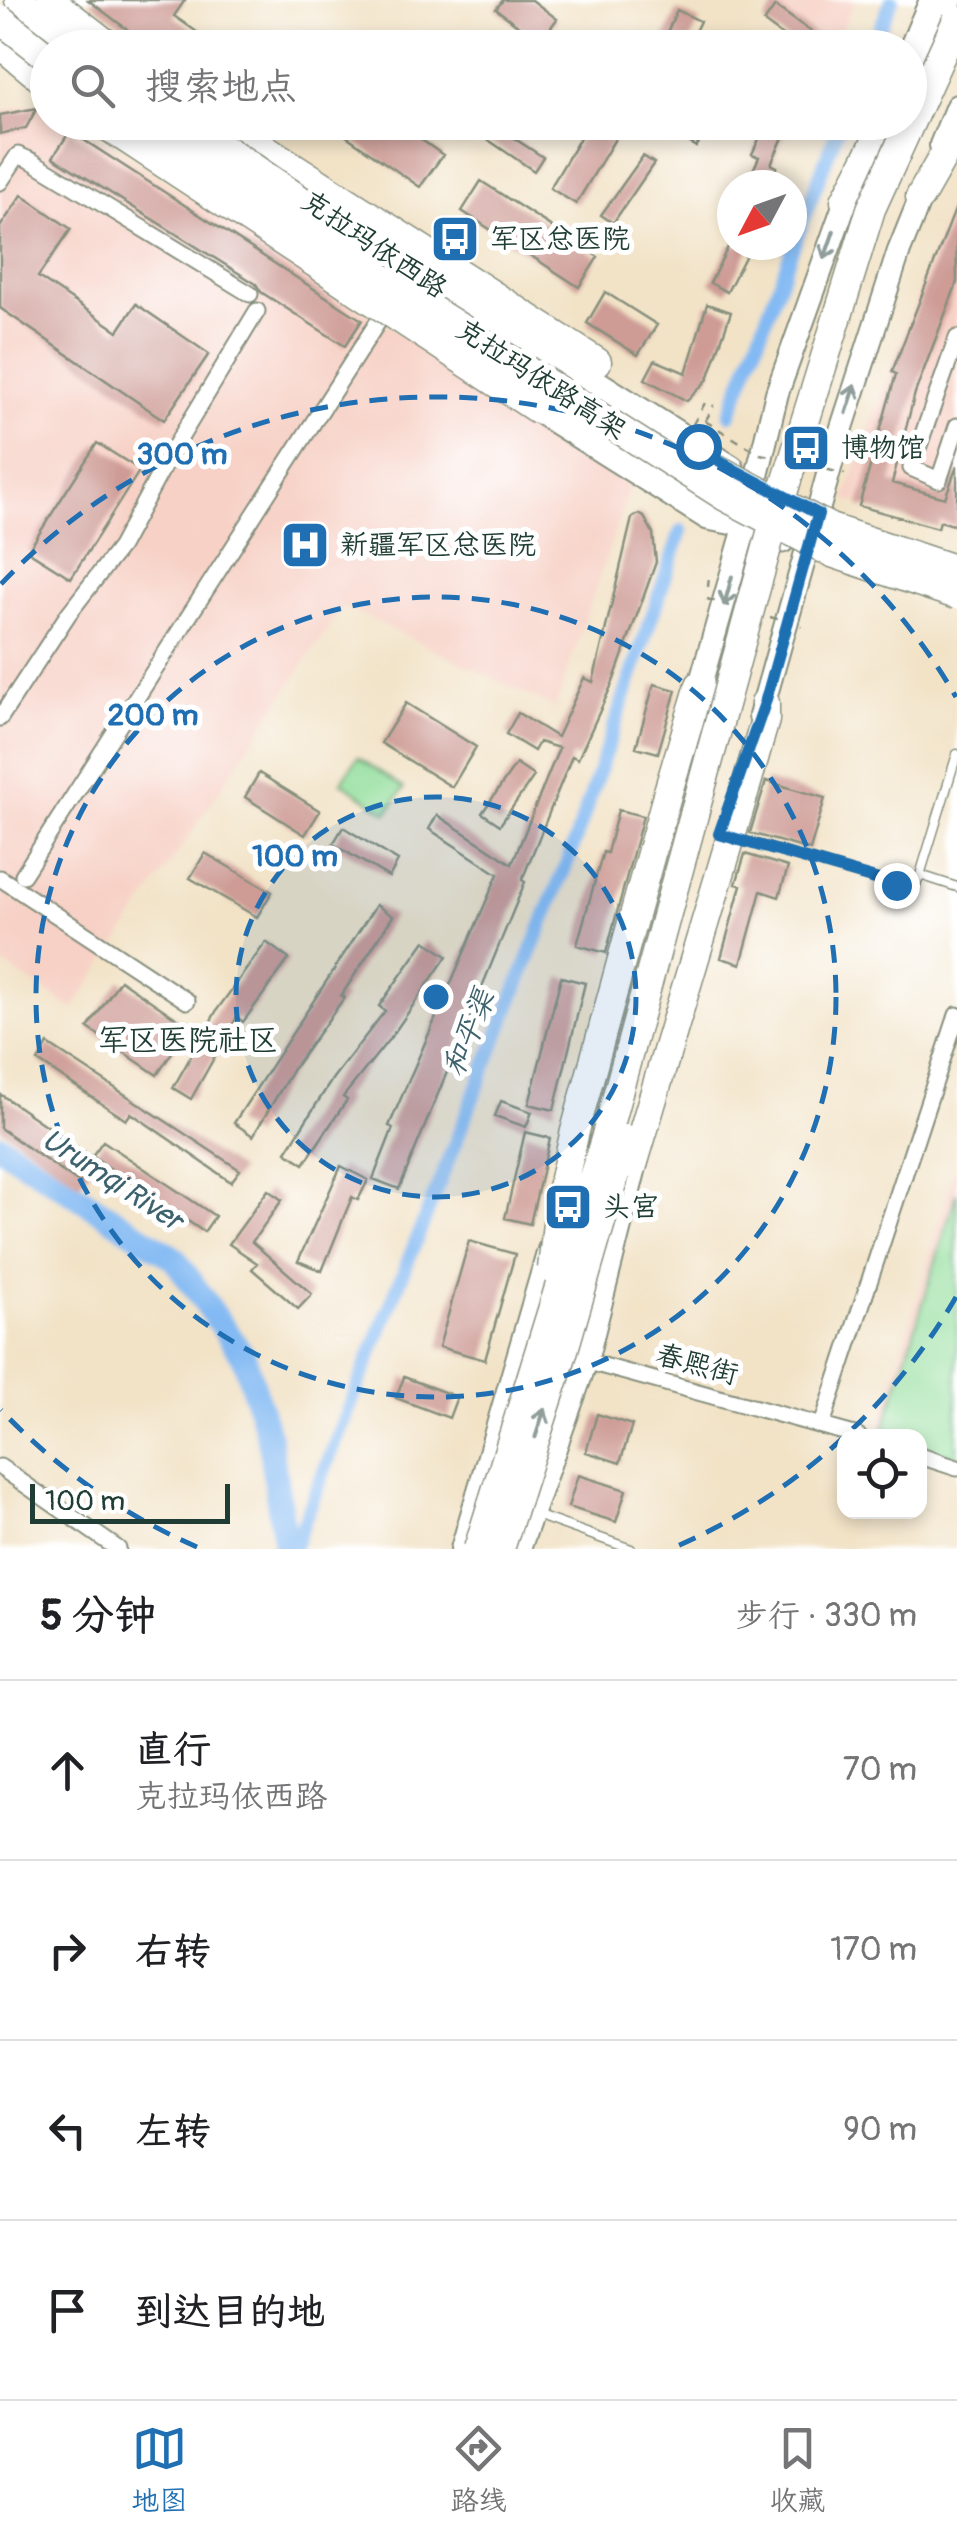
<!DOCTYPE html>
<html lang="zh">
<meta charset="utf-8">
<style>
:root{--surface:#fff;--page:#f6f6f6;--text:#202124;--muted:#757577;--line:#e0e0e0;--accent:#1f6fb2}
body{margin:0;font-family:Pangolin,"LXGW WenKai TC",sans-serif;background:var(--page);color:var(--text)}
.controls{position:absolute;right:30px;bottom:30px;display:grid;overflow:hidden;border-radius:20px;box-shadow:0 5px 15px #0003}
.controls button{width:90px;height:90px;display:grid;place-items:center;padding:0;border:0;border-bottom:2px solid var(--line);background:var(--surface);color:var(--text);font:50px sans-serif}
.compass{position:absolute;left:717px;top:170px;width:90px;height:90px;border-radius:50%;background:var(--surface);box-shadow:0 5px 15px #0003;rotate:229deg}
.scale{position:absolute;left:30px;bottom:25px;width:200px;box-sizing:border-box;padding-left:10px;border:5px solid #1f3d34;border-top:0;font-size:28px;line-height:35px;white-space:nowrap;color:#1f3d34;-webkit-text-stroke:8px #fff;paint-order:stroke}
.stop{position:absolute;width:30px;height:30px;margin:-22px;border:8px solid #1f6fb2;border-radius:50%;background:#fff}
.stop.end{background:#1f6fb2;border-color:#fff;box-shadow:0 2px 10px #0008}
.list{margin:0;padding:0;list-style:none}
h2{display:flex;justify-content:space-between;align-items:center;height:130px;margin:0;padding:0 40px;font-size:42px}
h2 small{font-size:32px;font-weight:400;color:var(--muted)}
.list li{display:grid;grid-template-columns:65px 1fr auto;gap:30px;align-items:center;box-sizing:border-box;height:180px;padding:0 40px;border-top:2px solid var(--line)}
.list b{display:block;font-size:38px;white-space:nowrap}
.list p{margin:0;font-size:32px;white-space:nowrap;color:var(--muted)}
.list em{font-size:32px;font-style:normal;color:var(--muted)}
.icon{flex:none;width:55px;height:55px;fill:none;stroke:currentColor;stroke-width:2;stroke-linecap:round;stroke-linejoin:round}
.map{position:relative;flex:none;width:957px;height:1549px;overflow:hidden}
.search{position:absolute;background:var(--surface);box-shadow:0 5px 15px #0003;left:30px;right:30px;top:30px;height:110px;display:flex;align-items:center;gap:25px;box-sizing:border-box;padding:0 35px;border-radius:55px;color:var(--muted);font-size:38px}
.sheet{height:850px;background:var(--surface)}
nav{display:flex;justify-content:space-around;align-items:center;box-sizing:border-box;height:140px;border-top:2px solid var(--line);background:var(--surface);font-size:28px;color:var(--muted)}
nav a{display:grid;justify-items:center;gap:5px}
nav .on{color:var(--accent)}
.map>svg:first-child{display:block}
</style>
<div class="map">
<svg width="957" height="1549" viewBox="0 0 957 1549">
<rect width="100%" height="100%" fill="#fff"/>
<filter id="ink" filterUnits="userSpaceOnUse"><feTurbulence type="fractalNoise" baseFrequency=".01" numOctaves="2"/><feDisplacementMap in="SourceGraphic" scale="20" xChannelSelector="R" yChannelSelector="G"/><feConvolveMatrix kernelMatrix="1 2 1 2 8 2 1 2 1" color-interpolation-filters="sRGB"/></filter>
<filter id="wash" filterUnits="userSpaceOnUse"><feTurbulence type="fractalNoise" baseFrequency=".0048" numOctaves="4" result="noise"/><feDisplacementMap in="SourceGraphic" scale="40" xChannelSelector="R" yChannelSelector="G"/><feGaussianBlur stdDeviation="2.25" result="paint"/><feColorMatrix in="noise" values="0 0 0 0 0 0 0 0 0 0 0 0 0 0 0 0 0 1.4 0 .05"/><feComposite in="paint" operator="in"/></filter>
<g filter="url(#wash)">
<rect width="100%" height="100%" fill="#f2e3c7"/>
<path fill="#f7d1c6" d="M 761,0 L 855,0 L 835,44 Z
M 42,102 L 47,106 L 48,122 L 74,123 L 631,484 L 555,708 L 343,606 L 73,1009 L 0,962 L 0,112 Z
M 957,184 L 957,530 L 845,499 Z
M 957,1161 L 957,1466 L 920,1456 L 920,1436 L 877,1436 Z"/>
<path fill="#93de9b" stroke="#598e68" stroke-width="2.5" d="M 358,757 L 404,788 L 387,813 L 341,782 Z
M 957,1192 L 957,1458 L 920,1447 L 920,1436 L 882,1436 Z"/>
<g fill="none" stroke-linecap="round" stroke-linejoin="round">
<path stroke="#83baf3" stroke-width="14" d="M 872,48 L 892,0
M 730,414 L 840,122
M 293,1549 L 572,850 L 681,531"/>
<path stroke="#83baf3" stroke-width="25" d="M 0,1146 L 174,1258 L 244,1357 L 269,1439 L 286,1549"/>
</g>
<g id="blocks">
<path fill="#ce9b95" d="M 88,0 L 185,0 L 174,16 L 220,48 L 152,48 Z
M 503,0 L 532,0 L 557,19 L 540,42 L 496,9 Z
M 775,6 L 823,40 L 817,48 L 799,48 L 764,22 Z
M 677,10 L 700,21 L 687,48 L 660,48 Z
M 37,108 L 26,128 L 0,134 L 0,115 Z
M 326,122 L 396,122 L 443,155 L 420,187 Z
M 489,122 L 543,157 L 534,171 L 481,135 Z
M 558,122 L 599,122 L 618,134 L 576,204 L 550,188 L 580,138 Z
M 659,122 L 695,122 L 707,131 L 696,147 Z
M 767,122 L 790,122 L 771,164 L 777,167 L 766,183 L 751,175 L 759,157 L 752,154 Z
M 70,131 L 362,320 L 345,346 L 261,292 L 256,284 L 53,157 Z
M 643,156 L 654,163 L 613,223 L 601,215 Z
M 481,181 L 598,257 L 579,287 L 462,211 Z
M 22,195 L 71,229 L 38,277 L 118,331 L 136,304 L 209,354 L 164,420 L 0,308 L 0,227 Z
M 956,207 L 957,283 L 915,393 L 892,483 L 945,498 L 957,466 L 957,526 L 940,521 L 938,528 L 859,506 L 896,374 L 892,372 Z
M 729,245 L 751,245 L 727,292 L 710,283 Z
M 605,292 L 657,325 L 638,355 L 587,323 Z
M 707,304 L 731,312 L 708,379 L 687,401 L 645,379 L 655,360 L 686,373 Z
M 97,443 L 140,470 L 71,578 L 28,551 Z
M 639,514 L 644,517 L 653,533 L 656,562 L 613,682 L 578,759 L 572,756 L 522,880 L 525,882 L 399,1189 L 373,1179 L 393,1128 L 389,1126 L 498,874 L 429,829 L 437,815 L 512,864 L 559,748 L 539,742 L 534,751 L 506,734 L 518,713 L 557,737 L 584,678 L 593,682 L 632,518 Z
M 654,684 L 676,690 L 658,753 L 636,747 Z
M 406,703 L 476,747 L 452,787 L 381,743 Z
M 516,764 L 534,776 L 500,825 L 482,813 Z
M 259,773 L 320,811 L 305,835 L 245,797 Z
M 766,781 L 825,798 L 810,850 L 750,833 Z
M 618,810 L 643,816 L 606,953 L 577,945 L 603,852 L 607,853 Z
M 343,827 L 398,861 L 389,877 L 333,844 Z
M 205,853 L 272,892 L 257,917 L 190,878 Z
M 745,854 L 788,867 L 779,897 L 761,891 L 741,964 L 721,958 L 741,885 L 736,884 Z
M 376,905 L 393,916 L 341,996 L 344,998 L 293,1069 L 253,1136 L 234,1123 Z
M 425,941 L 447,956 L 394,1033 L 343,1097 L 347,1100 L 304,1164 L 286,1152 L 333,1078 L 385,1011 L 379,1006 Z
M 266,942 L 289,959 L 243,1022 L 237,1017 L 191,1099 L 173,1088 L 217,1010 Z
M 561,977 L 585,983 L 554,1110 L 529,1104 Z
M 120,980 L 189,1027 L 157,1075 L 88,1028 Z
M 48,1044 L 240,1170 L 231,1182 L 131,1113 L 126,1120 L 38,1061 Z
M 0,1094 L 96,1160 L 80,1184 L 0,1128 Z
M 501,1101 L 532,1112 L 526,1127 L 495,1116 Z
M 525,1132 L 550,1138 L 530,1224 L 505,1218 Z
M 103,1141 L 215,1216 L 204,1232 L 92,1156 Z
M 341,1166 L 368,1180 L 358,1200 L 352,1197 L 322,1271 L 298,1261 Z
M 268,1190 L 282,1200 L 252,1242 L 312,1294 L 298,1309 L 252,1269 L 257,1263 L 229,1244 Z
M 469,1241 L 515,1254 L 485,1360 L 439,1347 Z
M 404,1377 L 457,1397 L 449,1418 L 396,1398 Z
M 597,1414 L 632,1425 L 620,1463 L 586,1452 Z
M 578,1475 L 626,1490 L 616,1522 L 568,1507 Z"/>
</g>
</g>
<g filter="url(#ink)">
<use href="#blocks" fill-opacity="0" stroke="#88907e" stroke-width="2.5"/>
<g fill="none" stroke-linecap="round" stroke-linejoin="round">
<g stroke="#88907e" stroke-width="11">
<path id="service" d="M 738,839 L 895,885 L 914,889 L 920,875 L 957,887
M 920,875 L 957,754
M 536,1515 L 631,1549"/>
</g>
<g stroke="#88907e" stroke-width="19">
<path id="minor" d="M 0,182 L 18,155 L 32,161 L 250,294
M 957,338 L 911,468 L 939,480 L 957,426
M 0,718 L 69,613 L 120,547 L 168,458 L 257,311
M 23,875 L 388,306
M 0,878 L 187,1001
M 578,1359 L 858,1436
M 822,1425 L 957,1015
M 920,1456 L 957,1468
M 0,1467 L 118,1549"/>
</g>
<g stroke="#88907e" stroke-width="26">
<path id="secondary" d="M 910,49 L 931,0
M 941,145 L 957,106
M 705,700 L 700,685 L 742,538 L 777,393 L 851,186
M 760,716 L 837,443 L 899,251 L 926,184
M 462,1549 L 549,1250
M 519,1549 L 586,1361 L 639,1151"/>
</g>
<g stroke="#88907e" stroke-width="29">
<path id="primary" d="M 355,230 L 731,468
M 540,411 L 708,517 L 729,521
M 712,501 L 746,524 L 782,540"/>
</g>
<g stroke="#88907e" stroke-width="31">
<path id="trunk" d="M 19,0 L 76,48
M 50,0 L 112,48
M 0,44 L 48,84
M 910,78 L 948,0
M 224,122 L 597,362
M 920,197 L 957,132
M 845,201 L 886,122
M 745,790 L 765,720 L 765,703
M 667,795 L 700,685"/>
</g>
<path stroke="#88907e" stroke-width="2.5" stroke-dasharray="8 8" stroke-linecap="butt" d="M 705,421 L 714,407
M 693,424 L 705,403 L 714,406
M 708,587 L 709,575"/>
<use href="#service" stroke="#fff" stroke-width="8"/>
<use href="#minor" stroke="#fff" stroke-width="15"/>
<use href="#secondary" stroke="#fff" stroke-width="22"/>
<use href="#primary" stroke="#fff" stroke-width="25"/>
<use href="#trunk" stroke="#fff" stroke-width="28"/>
<g stroke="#88907e" stroke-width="31" stroke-linecap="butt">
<path id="trunk-bridge" d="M 0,19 L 48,57
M 101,122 L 540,411
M 146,122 L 399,289 L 724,496 L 832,553 L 957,595
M 186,122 L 371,248
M 706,463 L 830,528 L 957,570
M 633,1165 L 745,790
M 552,1269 L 560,1196 L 575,1131 L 667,795
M 478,1549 L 606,1136 L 774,522 L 871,209 L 957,20
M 500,1549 L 563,1353 L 625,1139"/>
</g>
<path stroke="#88907e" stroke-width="2.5" stroke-dasharray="8 8" stroke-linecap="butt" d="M 705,421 L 760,454 L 770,456
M 812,466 L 845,474
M 707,599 L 729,606
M 770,617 L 802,626"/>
<use href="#trunk-bridge" stroke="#fff" stroke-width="28"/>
</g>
<defs><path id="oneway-shaft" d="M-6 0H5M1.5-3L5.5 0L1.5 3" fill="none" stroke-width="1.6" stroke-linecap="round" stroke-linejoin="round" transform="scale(2.5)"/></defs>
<g stroke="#8f9e9a">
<use href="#oneway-shaft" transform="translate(829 245) rotate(109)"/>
<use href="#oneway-shaft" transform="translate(851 399) rotate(-72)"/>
<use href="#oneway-shaft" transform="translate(728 591) rotate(105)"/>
<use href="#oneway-shaft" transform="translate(540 1423) rotate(-72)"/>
</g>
</g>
<g fill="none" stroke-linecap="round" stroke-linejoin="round" filter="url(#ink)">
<path stroke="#1f6fb2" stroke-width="12" d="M 698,446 L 729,467 L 818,514 L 765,703 L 719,834 L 896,885"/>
</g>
<circle cx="436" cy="997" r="200" fill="#1f6fb2" fill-opacity=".12"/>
<g fill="none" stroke="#1f6fb2" stroke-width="5" stroke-dasharray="18 12">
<circle cx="436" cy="997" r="200"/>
<circle cx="436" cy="997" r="400"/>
<path d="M956 1297A600 600 0 0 1 675 1547M197 1547A600 600 0 0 1 1 1410M1 584A600 600 0 0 1 956 697"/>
</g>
<defs>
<g id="bus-square" transform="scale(2.5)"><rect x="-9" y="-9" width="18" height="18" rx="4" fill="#1f6fb2" stroke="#fff"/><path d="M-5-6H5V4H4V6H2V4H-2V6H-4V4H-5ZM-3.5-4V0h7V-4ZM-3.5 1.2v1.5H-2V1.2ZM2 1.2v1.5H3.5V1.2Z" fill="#fff"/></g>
<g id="hospital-square" transform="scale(2.5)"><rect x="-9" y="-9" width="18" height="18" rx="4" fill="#1f6fb2" stroke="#fff"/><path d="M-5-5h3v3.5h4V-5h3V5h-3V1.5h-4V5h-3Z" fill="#fff"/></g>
</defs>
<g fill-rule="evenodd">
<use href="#bus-square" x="455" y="239"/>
<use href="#bus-square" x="806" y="448"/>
<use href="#hospital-square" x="305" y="545"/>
<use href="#bus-square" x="568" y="1207"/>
</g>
<g text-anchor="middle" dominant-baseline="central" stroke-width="10" stroke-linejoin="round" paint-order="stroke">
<g font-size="28" fill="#1f3d34" stroke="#fff" text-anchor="start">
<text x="490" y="239">军区总医院</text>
<text x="841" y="448">博物馆</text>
<text x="340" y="545">新疆军区总医院</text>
<text x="603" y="1207">头宫</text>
</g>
<g font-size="28" fill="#1f3d34" stroke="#fff">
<text transform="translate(374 245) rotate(34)">克拉玛依西路</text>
<text transform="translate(541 380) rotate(33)">克拉玛依路高架</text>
<text transform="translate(697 1365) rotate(15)">春熙街</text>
</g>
<g font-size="30" font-style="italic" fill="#3d626d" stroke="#fff">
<text transform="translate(469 1033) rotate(-68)">和平渠</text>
<text transform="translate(112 1180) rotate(33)">Urumqi River</text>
</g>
<g font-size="30" fill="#1f3d34" stroke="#fff">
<text x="188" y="1040">军区医院社区</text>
</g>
</g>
<circle cx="436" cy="997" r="15" fill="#1f6fb2" stroke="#fff" stroke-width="5"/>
<g font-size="30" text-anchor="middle" font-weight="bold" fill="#1f6fb2" stroke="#fff" stroke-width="10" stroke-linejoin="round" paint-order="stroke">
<text x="182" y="464">300 m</text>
<text x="153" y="725">200 m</text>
<text x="295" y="866">100 m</text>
</g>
</svg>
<div class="controls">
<button><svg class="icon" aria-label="locate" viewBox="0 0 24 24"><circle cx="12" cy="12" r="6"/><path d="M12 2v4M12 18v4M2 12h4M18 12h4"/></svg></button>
</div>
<svg class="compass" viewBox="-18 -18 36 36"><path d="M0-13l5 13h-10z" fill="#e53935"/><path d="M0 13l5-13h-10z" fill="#757577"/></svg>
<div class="scale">100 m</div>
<div class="stop" style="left:698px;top:446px"></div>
<div class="stop end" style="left:896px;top:885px"></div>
<div class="search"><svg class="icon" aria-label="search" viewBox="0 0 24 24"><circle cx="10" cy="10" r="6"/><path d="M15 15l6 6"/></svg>搜索地点</div>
</div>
<section class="sheet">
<h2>5 分钟<small>步行 · 330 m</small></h2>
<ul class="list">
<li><svg class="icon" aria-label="ahead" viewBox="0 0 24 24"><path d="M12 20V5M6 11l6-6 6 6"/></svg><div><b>直行</b><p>克拉玛依西路</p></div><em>70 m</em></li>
<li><svg class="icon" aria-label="right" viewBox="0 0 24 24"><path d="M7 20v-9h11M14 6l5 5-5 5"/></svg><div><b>右转</b></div><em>170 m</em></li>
<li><svg class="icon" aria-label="left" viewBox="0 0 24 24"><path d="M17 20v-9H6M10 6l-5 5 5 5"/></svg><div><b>左转</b></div><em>90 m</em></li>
<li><svg class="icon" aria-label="arrive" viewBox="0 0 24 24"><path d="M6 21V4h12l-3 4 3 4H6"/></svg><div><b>到达目的地</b></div></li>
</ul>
</section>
<nav>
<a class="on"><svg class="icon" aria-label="map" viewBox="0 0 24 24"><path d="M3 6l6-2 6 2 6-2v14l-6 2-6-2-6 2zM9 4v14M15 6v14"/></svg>地图</a>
<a><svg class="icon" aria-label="directions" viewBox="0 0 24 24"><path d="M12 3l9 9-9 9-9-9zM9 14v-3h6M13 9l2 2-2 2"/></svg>路线</a>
<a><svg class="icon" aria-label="saved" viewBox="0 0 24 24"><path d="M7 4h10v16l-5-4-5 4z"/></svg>收藏</a>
</nav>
